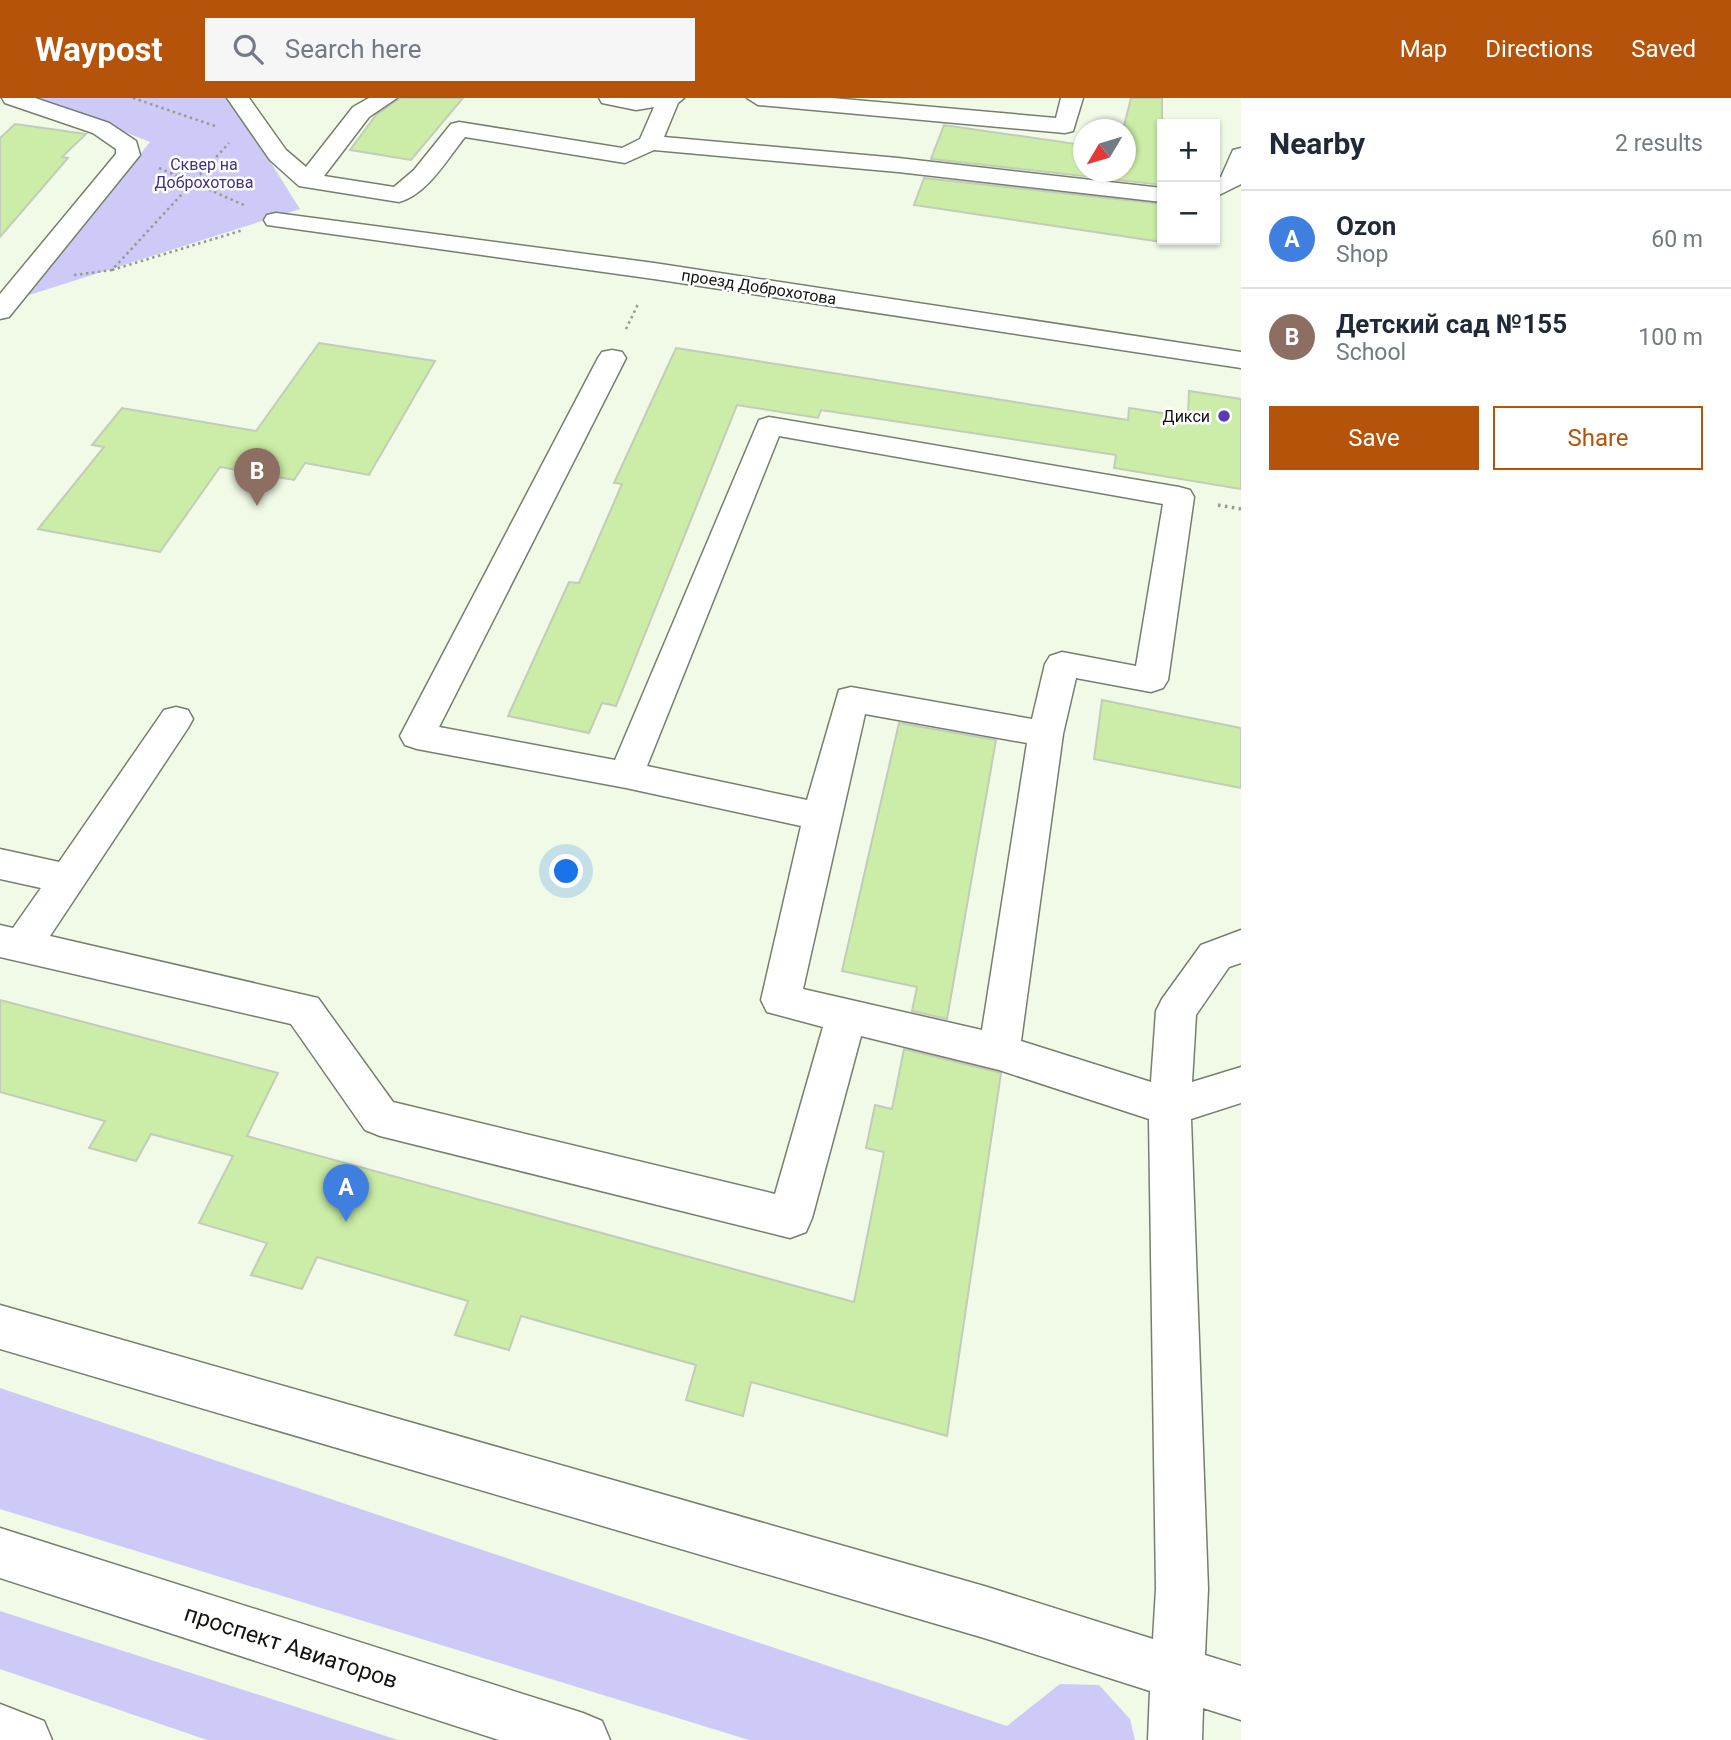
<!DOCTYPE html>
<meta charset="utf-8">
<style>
:root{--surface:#fff;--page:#f6f6f7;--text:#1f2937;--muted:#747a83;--line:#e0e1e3;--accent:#b45309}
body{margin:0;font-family:Roboto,sans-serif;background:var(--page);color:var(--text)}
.controls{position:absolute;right:21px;top:21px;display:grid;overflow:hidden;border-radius:0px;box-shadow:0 2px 5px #0004}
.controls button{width:63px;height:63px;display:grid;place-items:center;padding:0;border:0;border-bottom:2px solid var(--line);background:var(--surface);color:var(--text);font:35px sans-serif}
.compass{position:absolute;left:1073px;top:21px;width:63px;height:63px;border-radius:50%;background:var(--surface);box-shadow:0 2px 5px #0004;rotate:232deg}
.you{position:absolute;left:567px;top:774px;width:24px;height:24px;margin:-18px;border:5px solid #fff;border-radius:50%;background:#1a73e8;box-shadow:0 0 0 10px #1a73e833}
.badge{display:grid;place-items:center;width:46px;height:46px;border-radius:50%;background:var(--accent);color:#fff;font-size:23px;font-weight:700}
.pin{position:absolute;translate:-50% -58px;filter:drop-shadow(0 2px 4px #0008)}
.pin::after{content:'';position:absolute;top:37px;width:24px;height:21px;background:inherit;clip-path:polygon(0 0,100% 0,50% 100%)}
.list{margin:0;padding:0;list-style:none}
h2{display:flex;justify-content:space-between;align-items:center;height:91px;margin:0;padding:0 28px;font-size:30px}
h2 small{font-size:23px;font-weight:400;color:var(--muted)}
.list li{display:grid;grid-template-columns:46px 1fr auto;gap:21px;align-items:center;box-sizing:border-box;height:98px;padding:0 28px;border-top:2px solid var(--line)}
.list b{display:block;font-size:26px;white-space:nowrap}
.list p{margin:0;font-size:23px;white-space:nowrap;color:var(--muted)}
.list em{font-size:23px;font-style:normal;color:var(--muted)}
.actions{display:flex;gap:14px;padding:21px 28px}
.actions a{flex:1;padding:16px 0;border:2px solid var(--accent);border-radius:0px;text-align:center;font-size:24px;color:var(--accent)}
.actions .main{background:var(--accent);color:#fff}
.icon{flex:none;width:38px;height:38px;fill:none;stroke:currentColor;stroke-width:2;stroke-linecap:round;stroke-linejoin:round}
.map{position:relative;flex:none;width:1241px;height:1642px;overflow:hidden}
header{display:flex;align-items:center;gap:42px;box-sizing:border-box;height:98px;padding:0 35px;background:var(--accent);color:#fff}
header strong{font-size:33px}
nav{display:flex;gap:38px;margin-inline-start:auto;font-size:24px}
.search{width:490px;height:63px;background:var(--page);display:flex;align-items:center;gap:18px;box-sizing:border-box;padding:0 24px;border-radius:0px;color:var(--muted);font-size:26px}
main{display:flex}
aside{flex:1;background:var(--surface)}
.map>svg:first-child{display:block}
</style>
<header>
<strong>Waypost</strong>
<div class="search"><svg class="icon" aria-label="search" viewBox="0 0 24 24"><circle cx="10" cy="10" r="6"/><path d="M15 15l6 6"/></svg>Search here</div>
<nav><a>Map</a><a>Directions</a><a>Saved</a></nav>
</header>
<main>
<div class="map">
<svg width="1241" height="1642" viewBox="0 0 1241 1642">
<rect width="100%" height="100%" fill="#f0fae7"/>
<path fill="#cdcaf7" d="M 39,0 L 230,0 L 300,111 L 26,198 L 150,44 Z
M 0,1290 L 1007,1628 L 1060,1586 L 1099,1587 L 1130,1621 L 1135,1642 L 749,1642 L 0,1411 Z
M 0,1513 L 398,1642 L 207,1642 L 0,1571 Z"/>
<path fill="#cbeda7" stroke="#c2ccb9" stroke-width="2" d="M 400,0 L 463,0 L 411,62 L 350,52 L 376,17 Z
M 1131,0 L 1162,0 L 1162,87 L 931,61 L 944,27 L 1083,47 L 1083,74 L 1125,74 L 1125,32 L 1123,32 Z
M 15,26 L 86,36 L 62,59 L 68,60 L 0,139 L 0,40 Z
M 924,80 L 1162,106 L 1162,144 L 914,107 Z
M 319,245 L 435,263 L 369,377 L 305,365 L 294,382 L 220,369 L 160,454 L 38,431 L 104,349 L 92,347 L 122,310 L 256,333 Z
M 676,250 L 1128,322 L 1129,310 L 1188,319 L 1189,293 L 1241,301 L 1241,391 L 1114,370 L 1116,357 L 821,312 L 818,320 L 737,307 L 616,608 L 602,605 L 589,635 L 508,618 L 569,484 L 579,485 L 622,386 L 614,385 Z
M 1102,602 L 1241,630 L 1241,690 L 1094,661 Z
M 899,625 L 996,642 L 947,921 L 912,913 L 917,889 L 842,873 Z
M 0,902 L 278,975 L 247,1038 L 854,1204 L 884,1054 L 866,1050 L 875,1007 L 892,1011 L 904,951 L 1001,975 L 947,1338 L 751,1284 L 743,1318 L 686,1302 L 696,1267 L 521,1218 L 509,1252 L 455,1237 L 468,1203 L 317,1159 L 302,1191 L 251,1177 L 267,1145 L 199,1125 L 233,1058 L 151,1036 L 136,1063 L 89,1050 L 105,1023 L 0,994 Z"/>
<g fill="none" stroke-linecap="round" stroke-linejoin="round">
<g stroke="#767f6e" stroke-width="3">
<path id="minor" d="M 2,0 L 35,0 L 109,25 L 136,43 L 140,57 L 9,219 L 0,221 L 0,196 L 116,56 L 116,51 L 93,35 L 5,5 Z
M 227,0 L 249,0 L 286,52 L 306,69 L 353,9 L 369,0 L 397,0 L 369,19 L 324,78 L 394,89 L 414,72 L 451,26 L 459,24 L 622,50 L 640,41 L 654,9 L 636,12 L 602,5 L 599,0 L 684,0 L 678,5 L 664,39 L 898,60 L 1162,90 L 1162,104 L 898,74 L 654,52 L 625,65 L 465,39 C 448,60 427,97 399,104 L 299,88 L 270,62 Z
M 747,0 L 832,0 L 1056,20 L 1061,0 L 1083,0 L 1073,33 L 1065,35 L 758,7 Z
M 1241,50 L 1241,86 L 1215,99 L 1215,82 L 1221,79 L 1233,52 Z
M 276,115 L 654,165 L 1241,254 L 1241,270 L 654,181 L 267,127 L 264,122 L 267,117 Z
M 612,252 L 622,254 L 626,260 L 439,629 L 615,662 L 759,322 L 769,319 L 1179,389 L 1190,392 L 1194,399 L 1168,582 L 1163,590 L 1151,594 L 1076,580 L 1063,636 L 1021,943 L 1151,984 L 1156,913 L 1162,901 L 1201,847 L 1241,832 L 1241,865 L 1229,869 L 1196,917 L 1192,984 L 1241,969 L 1241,1005 L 1191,1021 L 1208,1491 L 1205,1557 L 1241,1568 L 1241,1622 L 1203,1610 L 1202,1642 L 1148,1642 L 1150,1593 L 984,1540 L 0,1251 L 0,1207 L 984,1488 L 1153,1541 L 1156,1491 L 1149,1021 L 999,972 L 861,938 L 812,1120 L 806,1134 L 790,1140 L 380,1038 L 365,1032 L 291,926 L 0,859 L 0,827 L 13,830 L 41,790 L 0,781 L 0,751 L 59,764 L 164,612 L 176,609 L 188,612 L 193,621 L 188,630 L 50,838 L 318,900 L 393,1004 L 775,1096 L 823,929 L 767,914 L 761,902 L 801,728 L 626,690 L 417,651 L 405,647 L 400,638 L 598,260 L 602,254 ZM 779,338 L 1163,406 L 1136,568 L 1062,554 L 1050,558 L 1045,566 L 1032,621 L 851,589 L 839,592 L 807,702 L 647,668 ZM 865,616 L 1027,645 L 982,932 L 803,891 Z"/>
</g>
<g stroke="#767f6e" stroke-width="3">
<path id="major" d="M 0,1430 L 583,1615 L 602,1623 L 610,1642 L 499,1642 L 0,1480 Z
M 0,1606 L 44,1623 L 52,1642 L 0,1642 Z"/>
</g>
<path stroke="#959c8f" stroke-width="2.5" stroke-dasharray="2.5 3.5" stroke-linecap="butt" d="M 133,0 L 215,28
M 159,70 L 244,107
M 112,172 L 243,132
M 74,177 L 112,172 L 229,45
M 626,231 L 639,204"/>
<path stroke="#959c8f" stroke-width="3.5" stroke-dasharray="2.5 4.5" stroke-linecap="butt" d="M 1218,407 L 1241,411"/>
<use href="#minor" fill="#fff" fill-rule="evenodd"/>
<use href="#major" fill="#fff" fill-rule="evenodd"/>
</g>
<circle fill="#593cb4" stroke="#fff" stroke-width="2.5" cx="1224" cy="318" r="7"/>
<g text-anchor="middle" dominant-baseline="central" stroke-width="5" stroke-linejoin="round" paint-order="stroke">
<g font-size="16" fill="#413180" stroke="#fff">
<text x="204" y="66">Сквер на<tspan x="204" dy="18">Доброхотова</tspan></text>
</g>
<g font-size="16" fill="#12150f" stroke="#fff">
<text transform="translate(759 189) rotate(9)">проезд Доброхотова</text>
</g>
<g font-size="16" fill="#12150f" stroke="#fff" text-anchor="end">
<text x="1210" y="318">Дикси</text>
</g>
<g font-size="23" fill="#12150f" stroke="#fff">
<text transform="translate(291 1549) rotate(18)">проспект Авиаторов</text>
</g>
</g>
</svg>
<div class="controls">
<button>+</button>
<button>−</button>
</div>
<svg class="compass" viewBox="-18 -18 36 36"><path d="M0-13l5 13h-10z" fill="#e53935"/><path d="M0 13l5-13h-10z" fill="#747a83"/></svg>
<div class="you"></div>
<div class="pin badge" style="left:346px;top:1124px;background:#3f7fe0">A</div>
<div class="pin badge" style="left:257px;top:408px;background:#8d6e63">B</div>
</div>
<aside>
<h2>Nearby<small>2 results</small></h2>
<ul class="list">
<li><span class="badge" style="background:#3f7fe0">A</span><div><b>Ozon</b><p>Shop</p></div><em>60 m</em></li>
<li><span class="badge" style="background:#8d6e63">B</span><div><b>Детский сад №155</b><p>School</p></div><em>100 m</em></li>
</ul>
<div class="actions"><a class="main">Save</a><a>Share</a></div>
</aside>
</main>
